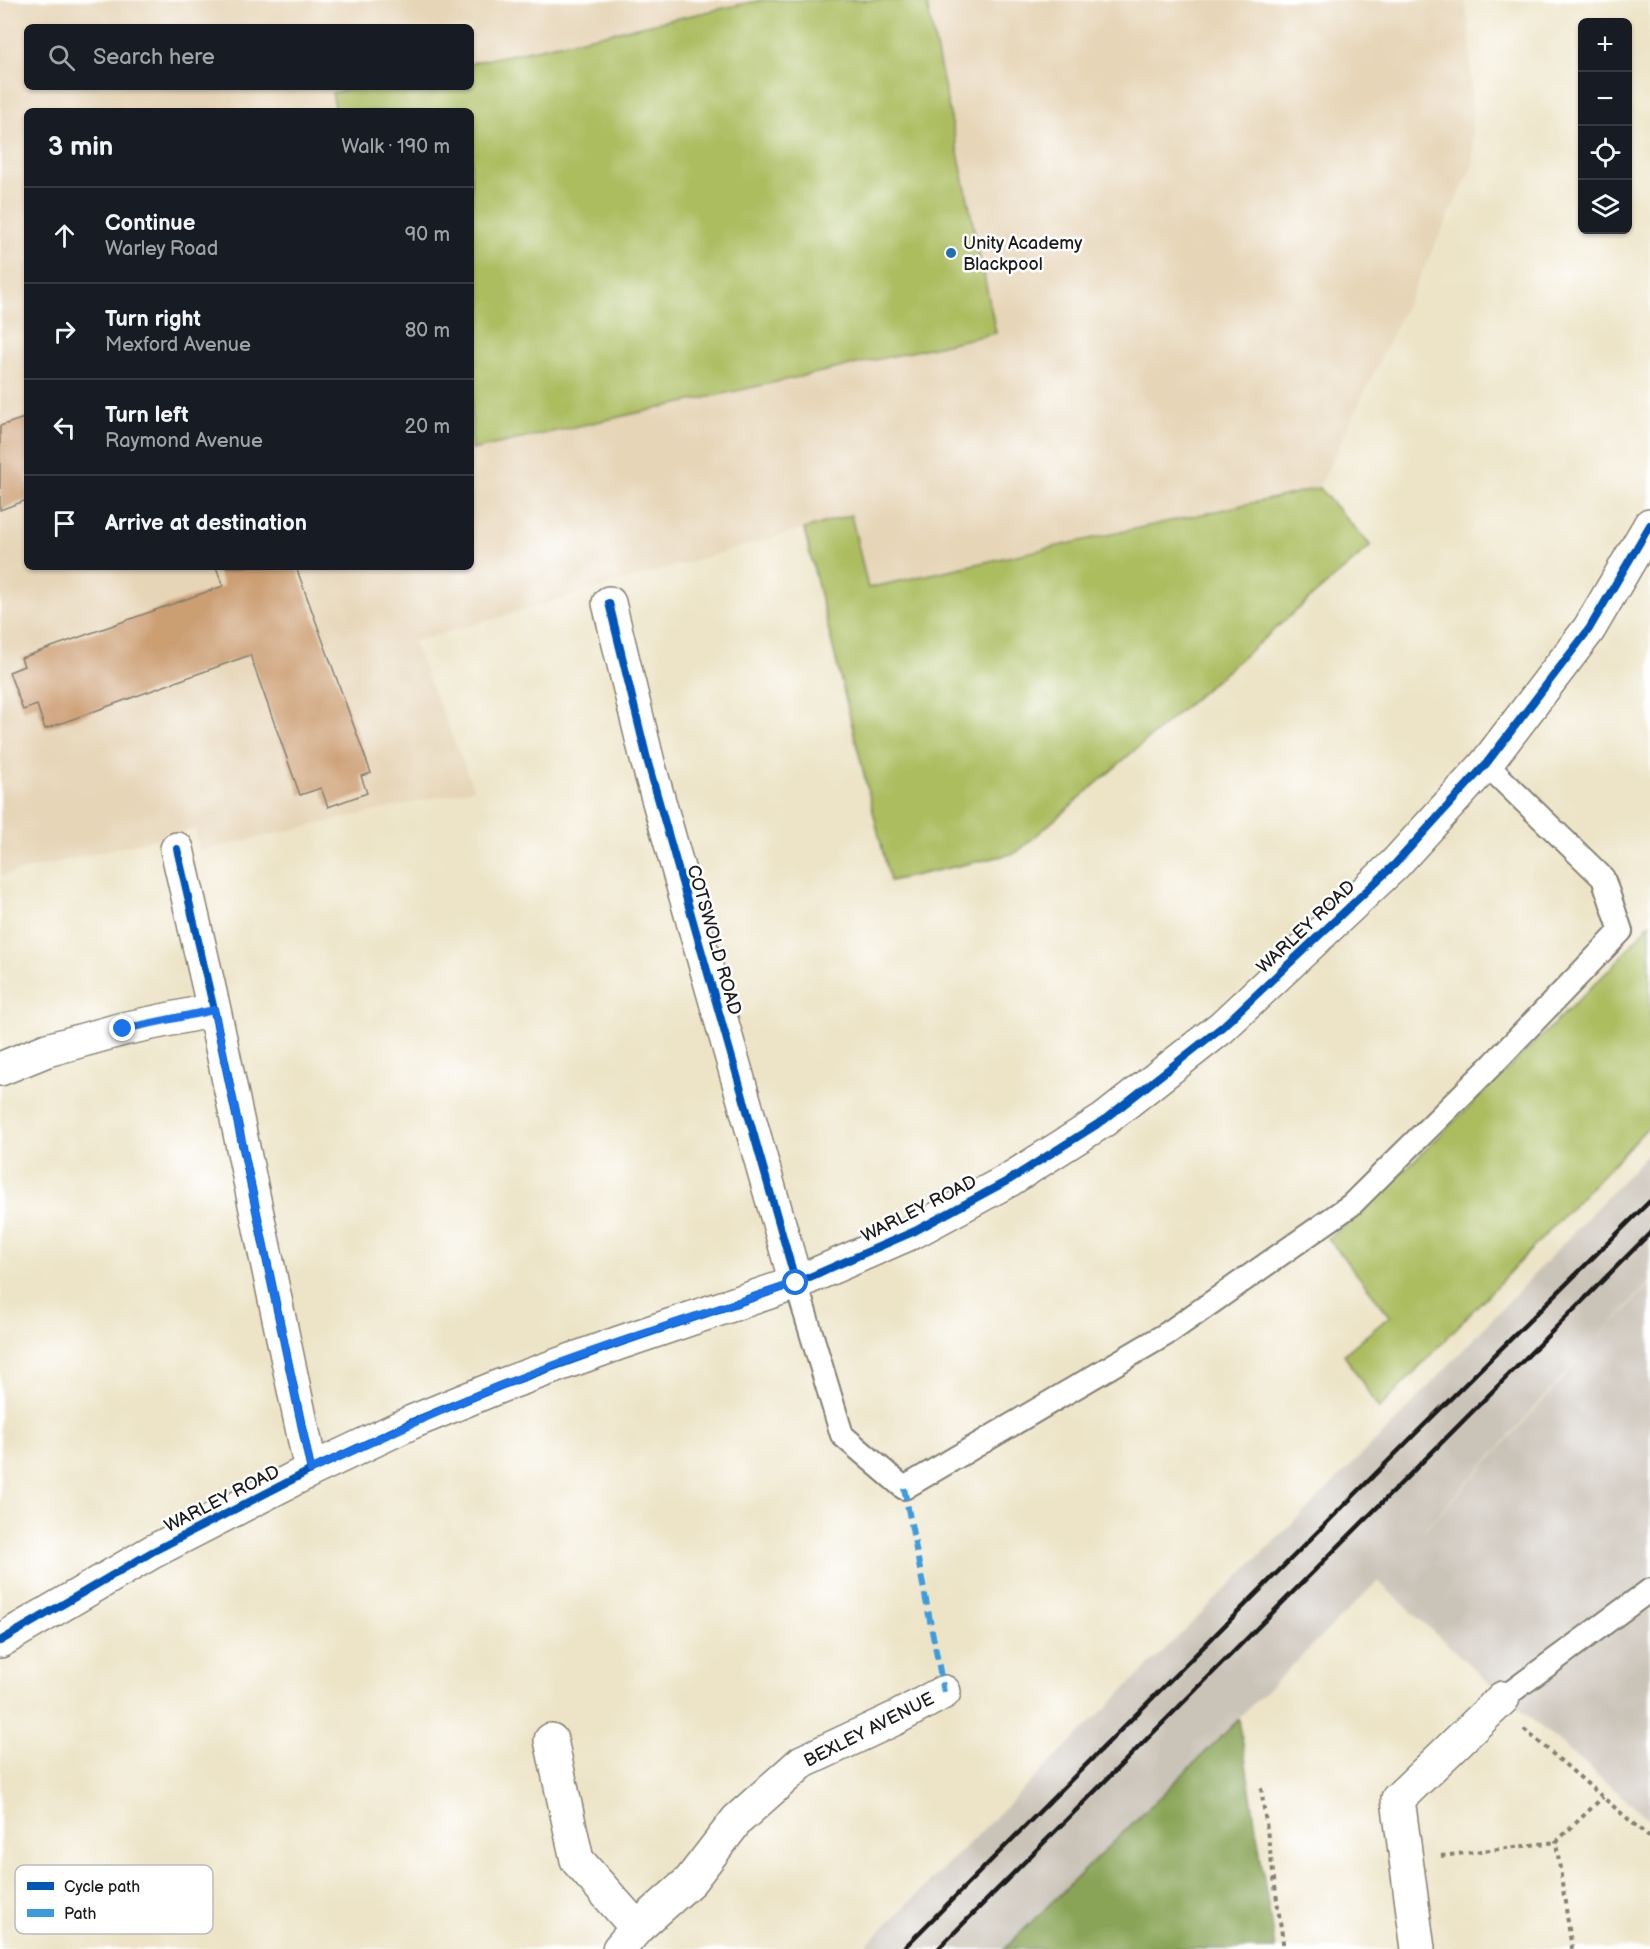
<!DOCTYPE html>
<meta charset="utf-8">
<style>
:root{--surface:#171b24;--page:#242831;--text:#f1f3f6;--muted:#9ea1a6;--line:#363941}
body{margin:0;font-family:"Balsamiq Sans",sans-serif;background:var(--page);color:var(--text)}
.controls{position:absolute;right:18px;top:18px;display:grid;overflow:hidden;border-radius:9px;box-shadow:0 2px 4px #0004}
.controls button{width:54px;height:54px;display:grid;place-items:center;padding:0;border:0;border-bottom:2px solid var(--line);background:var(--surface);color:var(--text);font:30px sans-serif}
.stop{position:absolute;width:18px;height:18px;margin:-14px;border:4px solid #1a73e8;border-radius:50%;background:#fff}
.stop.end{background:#1a73e8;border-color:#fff;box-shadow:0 2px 6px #0008}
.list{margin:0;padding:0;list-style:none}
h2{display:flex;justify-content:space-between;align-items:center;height:78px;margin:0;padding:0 24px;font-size:26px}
h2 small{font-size:20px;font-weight:400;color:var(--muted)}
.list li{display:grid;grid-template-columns:39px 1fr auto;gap:18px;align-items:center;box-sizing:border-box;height:96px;padding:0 24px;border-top:2px solid var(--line)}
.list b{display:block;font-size:22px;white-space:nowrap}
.list p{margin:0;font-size:20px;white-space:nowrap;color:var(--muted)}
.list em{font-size:20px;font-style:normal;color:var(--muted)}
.icon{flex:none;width:33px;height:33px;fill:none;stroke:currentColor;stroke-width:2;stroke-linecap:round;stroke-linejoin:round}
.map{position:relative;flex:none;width:1650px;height:1949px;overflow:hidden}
.search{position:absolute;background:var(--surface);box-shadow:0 2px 4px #0004;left:24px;top:24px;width:450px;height:66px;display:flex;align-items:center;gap:15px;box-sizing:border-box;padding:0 21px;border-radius:9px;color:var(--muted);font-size:22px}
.panel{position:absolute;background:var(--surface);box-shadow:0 2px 4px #0004;left:24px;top:108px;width:450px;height:462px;border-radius:9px}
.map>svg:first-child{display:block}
</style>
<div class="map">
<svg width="1650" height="1949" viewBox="0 0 1650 1949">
<rect width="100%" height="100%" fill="#fff"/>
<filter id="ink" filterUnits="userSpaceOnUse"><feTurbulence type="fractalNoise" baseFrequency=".0167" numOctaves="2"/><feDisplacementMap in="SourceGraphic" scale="12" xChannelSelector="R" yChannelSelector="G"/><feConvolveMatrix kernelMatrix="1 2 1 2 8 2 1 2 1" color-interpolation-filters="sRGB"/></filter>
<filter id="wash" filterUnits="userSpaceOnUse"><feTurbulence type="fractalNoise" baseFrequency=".008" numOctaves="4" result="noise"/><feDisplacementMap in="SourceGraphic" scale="24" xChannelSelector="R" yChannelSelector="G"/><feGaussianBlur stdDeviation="1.35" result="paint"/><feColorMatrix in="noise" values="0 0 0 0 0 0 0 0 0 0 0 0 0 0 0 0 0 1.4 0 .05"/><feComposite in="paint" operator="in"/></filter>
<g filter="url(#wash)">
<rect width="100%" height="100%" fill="#ede4c7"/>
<path fill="#e6d5b7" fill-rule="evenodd" d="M 0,0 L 1465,0 L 1470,37 L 1473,165 L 1319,488 L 868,588 L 851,515 L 413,642 L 474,789 L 199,851 L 195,829 L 0,876 ZM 27,27 L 471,27 L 471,87 L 27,87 ZM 27,111 L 471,111 L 471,567 L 27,567 Z"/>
<path fill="#cac3b8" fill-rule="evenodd" d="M 1650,1151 L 1650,1282 L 1581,1357 L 1650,1284 L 1650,1820 L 1486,1680 L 1378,1581 L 1003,1949 L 862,1949 L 1400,1417 ZM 1579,1359 L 1562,1380 L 1425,1530 L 1425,1529 Z"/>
<path fill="#acbd60" stroke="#646c3e" stroke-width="1.5" d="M 761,0 L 926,0 L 996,333 L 471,450 L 471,111 L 336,111 L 332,93 L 361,87 L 471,87 L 471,63 Z
M 1319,488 L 1371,546 L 1016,853 L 890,881 L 804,529 L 851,515 L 868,588 Z
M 1650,923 L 1650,1125 L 1379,1409 L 1344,1354 L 1390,1316 L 1328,1238 L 1365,1209 L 1615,964 Z"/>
<path fill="#89a456" stroke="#526039" stroke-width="1.5" d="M 1239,1719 L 1275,1949 L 1004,1949 Z"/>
<g id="blocks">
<path fill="#cc9f73" d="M 27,417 L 27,500 L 0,510 L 0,426 Z
M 216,567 L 296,567 L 371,773 L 361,776 L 367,793 L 328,807 L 321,788 L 300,795 L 250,655 L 45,729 L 37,705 L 23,710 L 9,672 L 24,666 L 21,658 L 223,586 Z"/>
</g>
</g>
<g filter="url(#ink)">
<use href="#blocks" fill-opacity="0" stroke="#848072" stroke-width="1.5"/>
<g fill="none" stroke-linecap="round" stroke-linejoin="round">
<g stroke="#848072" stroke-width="26">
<path id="service" d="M 796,1283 L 842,1435 L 904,1488 L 1168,1333 L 1351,1205 L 1493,1064 L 1621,931 L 1603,878 L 1486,764
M 1503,1698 L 1650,1590"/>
</g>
<g stroke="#848072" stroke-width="36">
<path id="minor" d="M 609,603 L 648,763 L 796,1283
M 177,849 L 214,1010 L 311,1470
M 0,1069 L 47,1050 L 123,1029 L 214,1010
M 0,1641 L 152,1552 L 311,1470 L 412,1422 L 500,1386 L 619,1343 L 796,1283 L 915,1231 L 1009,1180 L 1104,1120 L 1222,1027 L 1395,864 L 1486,764 L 1589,629 L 1650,525
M 551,1740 L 577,1860 L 637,1928
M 619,1949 L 637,1928 L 690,1881 L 737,1820 L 802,1762 L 896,1718 L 944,1692
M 1418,1949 L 1398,1799 L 1503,1698"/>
</g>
<path stroke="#848072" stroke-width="4" stroke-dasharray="4.5 4.5" stroke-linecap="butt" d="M 1524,1729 L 1650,1838
M 1261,1788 L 1284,1949
M 1441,1856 L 1556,1842
M 1572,1949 L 1556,1842 L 1603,1797"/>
<use href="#service" stroke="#fff" stroke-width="22"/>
<use href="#minor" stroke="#fff" stroke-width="33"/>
<path stroke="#1c1c1c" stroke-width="4.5" d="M 903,1949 L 1414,1435 L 1650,1201
M 938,1949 L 1650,1233"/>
<path stroke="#3c9bdf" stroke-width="6" stroke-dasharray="12 6" stroke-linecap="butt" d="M 904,1488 L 944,1692"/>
<g stroke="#fff" stroke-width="11">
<path id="cycleway" d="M 609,603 L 648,763 L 796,1283
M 177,849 L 214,1010 L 311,1470
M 0,1641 L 152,1552 L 311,1470 L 412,1422 L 500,1386 L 619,1343 L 796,1283 L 915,1231 L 1009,1180 L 1104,1120 L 1222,1027 L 1395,864 L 1486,764 L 1589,629 L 1650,525"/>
</g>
<use href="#cycleway" stroke="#0057b8" stroke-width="8"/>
</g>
</g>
<g fill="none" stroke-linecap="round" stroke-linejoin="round" filter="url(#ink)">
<path stroke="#1a73e8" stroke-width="8" d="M 123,1029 L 214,1010 L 311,1470 C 373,1441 435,1412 499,1386 C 596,1348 697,1316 796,1283"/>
</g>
<circle fill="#1f6fb2" stroke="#fff" stroke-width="2" cx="951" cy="253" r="6"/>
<g text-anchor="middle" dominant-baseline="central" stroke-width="5" stroke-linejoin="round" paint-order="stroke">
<g font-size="18" fill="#1c1c1c" stroke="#fff" text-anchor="start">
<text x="963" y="243">Unity Academy<tspan x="963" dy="21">Blackpool</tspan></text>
</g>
<g font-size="18" fill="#1c1c1c" stroke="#fff">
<text transform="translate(1306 927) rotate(-43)">WARLEY ROAD</text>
<text transform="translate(714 940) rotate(74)">COTSWOLD ROAD</text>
<text transform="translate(919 1209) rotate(-27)">WARLEY ROAD</text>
<text transform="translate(222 1499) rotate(-27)">WARLEY ROAD</text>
<text transform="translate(869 1730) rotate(-27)">BEXLEY AVENUE</text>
</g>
</g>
<rect x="15" y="1865" width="198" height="69" rx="9" fill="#fff" stroke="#bbb" stroke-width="1.5"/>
<rect x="27" y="1882" width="27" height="8" fill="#0057b8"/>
<rect x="27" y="1909" width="27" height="8" fill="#3c9bdf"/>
<g font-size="16" fill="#1c1c1c">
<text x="64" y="1892">Cycle path</text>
<text x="64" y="1919">Path</text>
</g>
</svg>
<div class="controls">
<button>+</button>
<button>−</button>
<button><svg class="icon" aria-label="locate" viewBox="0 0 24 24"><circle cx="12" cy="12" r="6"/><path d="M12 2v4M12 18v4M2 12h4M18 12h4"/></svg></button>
<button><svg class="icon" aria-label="layers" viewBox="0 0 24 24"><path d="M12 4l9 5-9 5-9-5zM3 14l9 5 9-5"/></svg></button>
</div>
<div class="stop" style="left:796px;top:1283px"></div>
<div class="stop end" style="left:123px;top:1029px"></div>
<div class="search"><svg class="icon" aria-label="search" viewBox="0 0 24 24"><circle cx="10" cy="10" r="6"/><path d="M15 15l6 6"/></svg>Search here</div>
<section class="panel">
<h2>3 min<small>Walk · 190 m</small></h2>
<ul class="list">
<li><svg class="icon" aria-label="ahead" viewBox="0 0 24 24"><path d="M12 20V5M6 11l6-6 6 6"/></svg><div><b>Continue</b><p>Warley Road</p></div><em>90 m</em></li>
<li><svg class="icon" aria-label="right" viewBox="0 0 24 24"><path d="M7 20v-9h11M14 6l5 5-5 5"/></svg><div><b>Turn right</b><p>Mexford Avenue</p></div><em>80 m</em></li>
<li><svg class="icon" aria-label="left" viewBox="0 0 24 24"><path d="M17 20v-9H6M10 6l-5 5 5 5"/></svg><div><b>Turn left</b><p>Raymond Avenue</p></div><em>20 m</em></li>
<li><svg class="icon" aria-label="arrive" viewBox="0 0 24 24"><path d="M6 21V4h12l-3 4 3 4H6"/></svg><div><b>Arrive at destination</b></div></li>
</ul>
</section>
</div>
